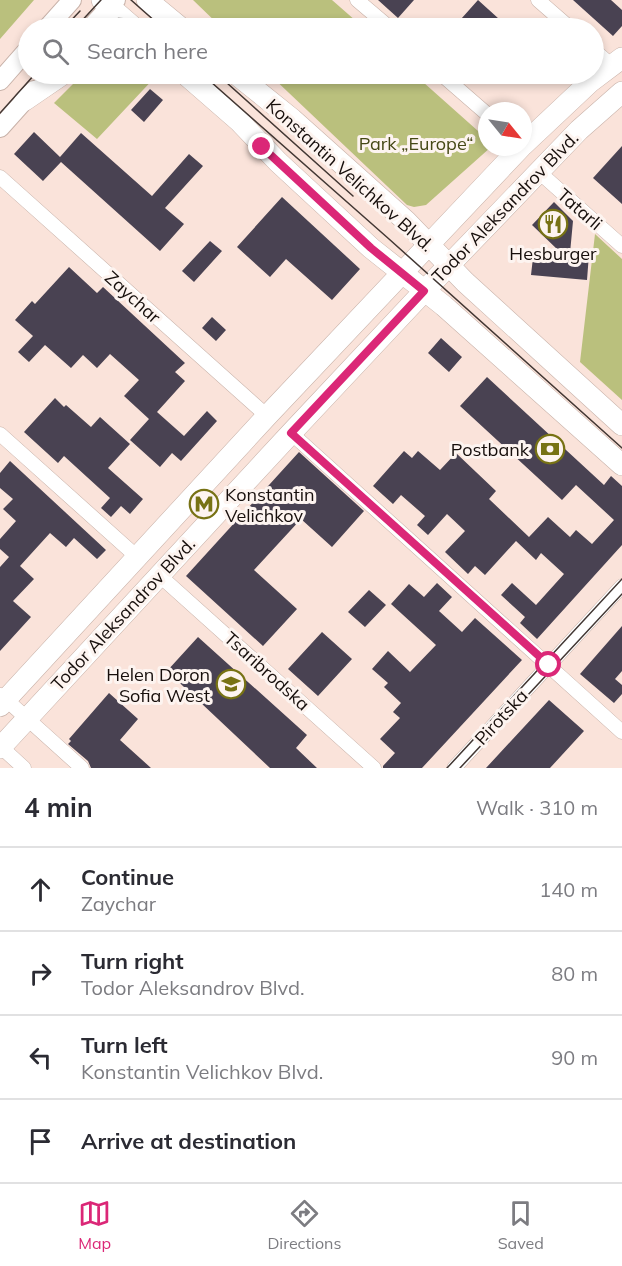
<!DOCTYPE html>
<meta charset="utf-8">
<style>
:root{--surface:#fff;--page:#f2f2f3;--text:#2b2b33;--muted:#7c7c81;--line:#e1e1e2;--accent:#db2777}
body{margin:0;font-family:Mulish,sans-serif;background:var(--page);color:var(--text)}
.compass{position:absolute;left:478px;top:102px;width:54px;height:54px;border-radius:50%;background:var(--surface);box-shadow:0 3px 9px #0003;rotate:120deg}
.stop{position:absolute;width:18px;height:18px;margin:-14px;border:4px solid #db2777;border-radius:50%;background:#fff}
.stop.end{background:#db2777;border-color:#fff;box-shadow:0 2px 6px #0008}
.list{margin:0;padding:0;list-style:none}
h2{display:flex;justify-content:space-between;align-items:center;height:78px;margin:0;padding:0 24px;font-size:26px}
h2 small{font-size:20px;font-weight:400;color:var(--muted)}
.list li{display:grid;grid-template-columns:39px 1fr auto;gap:18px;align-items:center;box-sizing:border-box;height:84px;padding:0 24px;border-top:2px solid var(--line)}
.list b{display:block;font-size:22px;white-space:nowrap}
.list p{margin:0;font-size:20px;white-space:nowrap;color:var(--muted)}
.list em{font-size:20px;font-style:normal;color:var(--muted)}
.icon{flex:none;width:33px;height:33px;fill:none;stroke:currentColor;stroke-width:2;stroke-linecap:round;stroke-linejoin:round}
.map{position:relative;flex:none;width:622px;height:768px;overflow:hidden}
.search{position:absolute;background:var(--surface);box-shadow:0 3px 9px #0003;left:18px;right:18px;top:18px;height:66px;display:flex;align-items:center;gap:15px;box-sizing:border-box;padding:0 21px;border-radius:33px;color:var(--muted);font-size:22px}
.sheet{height:414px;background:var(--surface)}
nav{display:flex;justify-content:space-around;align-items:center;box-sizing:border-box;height:84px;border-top:2px solid var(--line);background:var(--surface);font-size:16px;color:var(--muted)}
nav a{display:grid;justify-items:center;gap:3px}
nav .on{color:var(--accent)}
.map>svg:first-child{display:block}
</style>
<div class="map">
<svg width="622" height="768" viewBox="0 0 622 768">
<rect width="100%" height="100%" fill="#fae3da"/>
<path fill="#bac07d" d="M 0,0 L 34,0 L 0,39 Z
M 193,0 L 332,0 L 364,28 L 222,28 Z
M 158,74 L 97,139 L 54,103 L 74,83 L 82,79 Z
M 269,74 L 414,74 L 487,139 L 487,147 L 491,147 L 426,205 L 414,207 L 407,205 Z
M 595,234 L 622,259 L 622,400 L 580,362 Z"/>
<path fill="#494252" d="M 378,0 L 414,0 L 398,18 Z
M 478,0 L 509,28 L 453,28 Z
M 573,0 L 611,0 L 622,10 L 622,26 L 613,36 Z
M 150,89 L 163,100 L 144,122 L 131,110 Z
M 34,132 L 60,157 L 81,133 L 152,196 L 189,154 L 203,166 L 165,208 L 184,224 L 160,251 L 61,162 L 43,181 L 14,154 Z
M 622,146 L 622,204 L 593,178 Z
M 282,197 L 360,269 L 332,300 L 286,259 L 270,277 L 237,247 Z
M 554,202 L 573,221 L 570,253 L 589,254 L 587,280 L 531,275 L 534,249 L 559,251 L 532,225 Z
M 210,241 L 222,251 L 194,282 L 182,271 Z
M 69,267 L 97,293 L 103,287 L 185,363 L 175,372 L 185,381 L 157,412 L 184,436 L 207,411 L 217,421 L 181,461 L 172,453 L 160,467 L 130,440 L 149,419 L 124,396 L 139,380 L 110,354 L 97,368 L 83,355 L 71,368 L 45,345 L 29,362 L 18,352 L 33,336 L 15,320 L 32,301 L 35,304 Z
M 212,317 L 226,330 L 216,341 L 202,328 Z
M 441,338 L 462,357 L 449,372 L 428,353 Z
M 487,377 L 604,485 L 611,476 L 622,486 L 622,545 L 537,639 L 520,623 L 525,617 L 501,595 L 512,583 L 536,605 L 564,574 L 541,553 L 536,560 L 516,541 L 485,575 L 475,566 L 468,574 L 445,552 L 465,531 L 447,514 L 428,535 L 417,525 L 425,516 L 401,495 L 393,504 L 373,486 L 404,451 L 412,458 L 418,451 L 440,470 L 456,453 L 496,491 L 489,499 L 529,537 L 548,517 L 570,537 L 576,530 L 592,544 L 614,520 L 576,485 L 562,500 L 460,406 Z
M 55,398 L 64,407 L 66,405 L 91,427 L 100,417 L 130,444 L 108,468 L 143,499 L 130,514 L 121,506 L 111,517 L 101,508 L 110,498 L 64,456 L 58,463 L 24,432 Z
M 299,452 L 364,511 L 332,547 L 301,519 L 254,570 L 297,609 L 263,646 L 186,576 Z
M 10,461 L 106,550 L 97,559 L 74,538 L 66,547 L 50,533 L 20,566 L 34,579 L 13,601 L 31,617 L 0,651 L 0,567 L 9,557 L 0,549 L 0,539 L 16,521 L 3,509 L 13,499 L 0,488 L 0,473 Z
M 437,583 L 452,597 L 439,611 L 462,632 L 475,618 L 522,660 L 422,768 L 383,768 L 383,766 L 395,753 L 380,739 L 400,718 L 393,712 L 401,703 L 384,687 L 388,683 L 372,669 L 388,651 L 410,672 L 436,645 L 391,604 L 409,584 L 424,597 Z
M 369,590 L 386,605 L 365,627 L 348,612 Z
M 622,626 L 622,671 L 615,679 L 622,685 L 622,694 L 614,703 L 580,674 Z
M 322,632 L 352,659 L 318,696 L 288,669 Z
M 198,637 L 307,735 L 296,748 L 317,768 L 270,768 L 167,671 Z
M 109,693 L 138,719 L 120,740 L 151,768 L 91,768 L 88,761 L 68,744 L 71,741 L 69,739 Z
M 549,700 L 584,731 L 550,768 L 486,768 Z"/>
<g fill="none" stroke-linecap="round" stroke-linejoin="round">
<g stroke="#c8b2a9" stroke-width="15">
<path id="street" d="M 357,0 L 390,28
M 538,0 L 570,28
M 594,50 L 611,65
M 441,74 L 487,114
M 539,172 L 622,246
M 0,177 L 267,416
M 291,433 L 622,732
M 0,434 L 136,556
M 159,575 L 374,768
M 1,695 L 82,768
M 0,746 L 24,768
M 454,768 L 622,586"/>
</g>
<g stroke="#c8b2a9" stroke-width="20">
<path id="secondary" d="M 47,28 L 72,0
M 90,28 L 116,0
M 0,81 L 28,49
M 0,128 L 34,90"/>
</g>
<g stroke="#c8b2a9" stroke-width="22">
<path id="primary" d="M 102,0 L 134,28
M 147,0 L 181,28
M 185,74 L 239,121 L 278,162 L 371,248 L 444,306 L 622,465
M 236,74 L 292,119 L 406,221 L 465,282 L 622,425
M 25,100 L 63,74
M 523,145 L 590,82 L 622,58
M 0,706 L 267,416 L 521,147
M 0,748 L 291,433 L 429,286 L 579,130 L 622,92"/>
</g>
<use href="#street" stroke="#fff" stroke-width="14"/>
<use href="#secondary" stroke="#fff" stroke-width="18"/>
<use href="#primary" stroke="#fff" stroke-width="21"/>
<path stroke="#423733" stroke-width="1.5" d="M 131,0 L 157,23
M 77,26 L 101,0
M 64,28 L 80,11
M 77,28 C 105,16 130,15 158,28
M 202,74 L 389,239 L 622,448
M 217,74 L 353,196
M 0,113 L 35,74
M 447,768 L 622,579
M 460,768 L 622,594"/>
</g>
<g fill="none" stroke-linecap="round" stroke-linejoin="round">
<path stroke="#db2777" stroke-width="8" d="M 262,147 L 371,248 L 424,291 L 291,433 L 549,665"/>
</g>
<defs>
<g id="restaurant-ring" transform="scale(1.5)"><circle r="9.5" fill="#fdf4f0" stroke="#777214" stroke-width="1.5"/><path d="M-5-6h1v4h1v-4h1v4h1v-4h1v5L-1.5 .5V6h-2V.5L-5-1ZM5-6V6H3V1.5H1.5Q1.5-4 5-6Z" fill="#777214"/></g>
<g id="bank-ring" transform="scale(1.5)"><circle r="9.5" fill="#fdf4f0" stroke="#777214" stroke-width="1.5"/><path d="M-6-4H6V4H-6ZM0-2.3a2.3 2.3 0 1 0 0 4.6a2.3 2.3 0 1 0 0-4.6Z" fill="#777214"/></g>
<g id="metro-ring" transform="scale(1.5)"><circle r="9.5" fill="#fdf4f0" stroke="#777214" stroke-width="1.5"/><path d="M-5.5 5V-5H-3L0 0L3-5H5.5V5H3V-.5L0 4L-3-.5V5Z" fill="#777214"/></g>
<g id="school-ring" transform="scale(1.5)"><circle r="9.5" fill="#fdf4f0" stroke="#777214" stroke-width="1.5"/><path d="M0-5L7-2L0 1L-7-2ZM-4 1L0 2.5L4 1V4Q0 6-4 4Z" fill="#777214"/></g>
</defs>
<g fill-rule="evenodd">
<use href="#restaurant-ring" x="553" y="224"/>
<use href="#bank-ring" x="550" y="449"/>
<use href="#metro-ring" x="204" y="504"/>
<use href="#school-ring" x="231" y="684"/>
</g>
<g text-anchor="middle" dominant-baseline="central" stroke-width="6" stroke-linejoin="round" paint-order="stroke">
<g font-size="18" fill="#454815" stroke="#fdf4f0">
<text x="416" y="143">Park „Europe“</text>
</g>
<g font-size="18" fill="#160e0b" stroke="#fdf4f0">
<text transform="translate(350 175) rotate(42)">Konstantin Velichkov Blvd.</text>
<text transform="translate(505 207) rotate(-46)">Todor Aleksandrov Blvd.</text>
<text transform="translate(580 209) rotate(41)">Tatarli</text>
<text transform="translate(133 297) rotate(42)">Zaychar</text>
<text transform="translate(123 614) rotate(-47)">Todor Aleksandrov Blvd.</text>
<text transform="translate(267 671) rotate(42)">Tsaribrodska</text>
<text transform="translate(501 717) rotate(-47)">Pirotska</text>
</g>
<g font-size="18" fill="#160e0b" stroke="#fdf4f0" text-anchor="end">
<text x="553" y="253" text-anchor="middle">Hesburger</text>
<text x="529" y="449">Postbank</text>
<text x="225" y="494" text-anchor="start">Konstantin<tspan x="225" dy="21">Velichkov</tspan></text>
<text x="210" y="674">Helen Doron<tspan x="210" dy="21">Sofia West</tspan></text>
</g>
</g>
</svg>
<svg class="compass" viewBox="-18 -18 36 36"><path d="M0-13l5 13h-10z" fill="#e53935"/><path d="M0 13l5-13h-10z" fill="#7c7c81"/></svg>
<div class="stop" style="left:549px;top:665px"></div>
<div class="stop end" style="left:262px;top:147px"></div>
<div class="search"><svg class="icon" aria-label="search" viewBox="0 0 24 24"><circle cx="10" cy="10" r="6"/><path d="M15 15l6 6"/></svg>Search here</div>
</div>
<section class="sheet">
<h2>4 min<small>Walk · 310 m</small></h2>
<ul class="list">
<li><svg class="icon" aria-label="ahead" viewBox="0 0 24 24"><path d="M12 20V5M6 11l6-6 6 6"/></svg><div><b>Continue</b><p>Zaychar</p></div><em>140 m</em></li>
<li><svg class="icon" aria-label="right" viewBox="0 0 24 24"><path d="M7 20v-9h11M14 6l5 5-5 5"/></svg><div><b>Turn right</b><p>Todor Aleksandrov Blvd.</p></div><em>80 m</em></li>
<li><svg class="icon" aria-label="left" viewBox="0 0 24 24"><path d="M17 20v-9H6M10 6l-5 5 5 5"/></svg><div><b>Turn left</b><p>Konstantin Velichkov Blvd.</p></div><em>90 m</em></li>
<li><svg class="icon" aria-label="arrive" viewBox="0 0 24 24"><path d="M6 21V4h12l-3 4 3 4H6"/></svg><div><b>Arrive at destination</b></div></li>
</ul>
</section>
<nav>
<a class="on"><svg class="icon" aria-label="map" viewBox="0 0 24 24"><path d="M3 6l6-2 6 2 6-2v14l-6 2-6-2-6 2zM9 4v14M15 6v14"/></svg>Map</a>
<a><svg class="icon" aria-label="directions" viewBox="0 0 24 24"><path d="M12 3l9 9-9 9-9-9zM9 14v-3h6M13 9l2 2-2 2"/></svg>Directions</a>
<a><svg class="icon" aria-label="saved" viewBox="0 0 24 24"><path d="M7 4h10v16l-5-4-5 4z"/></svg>Saved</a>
</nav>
